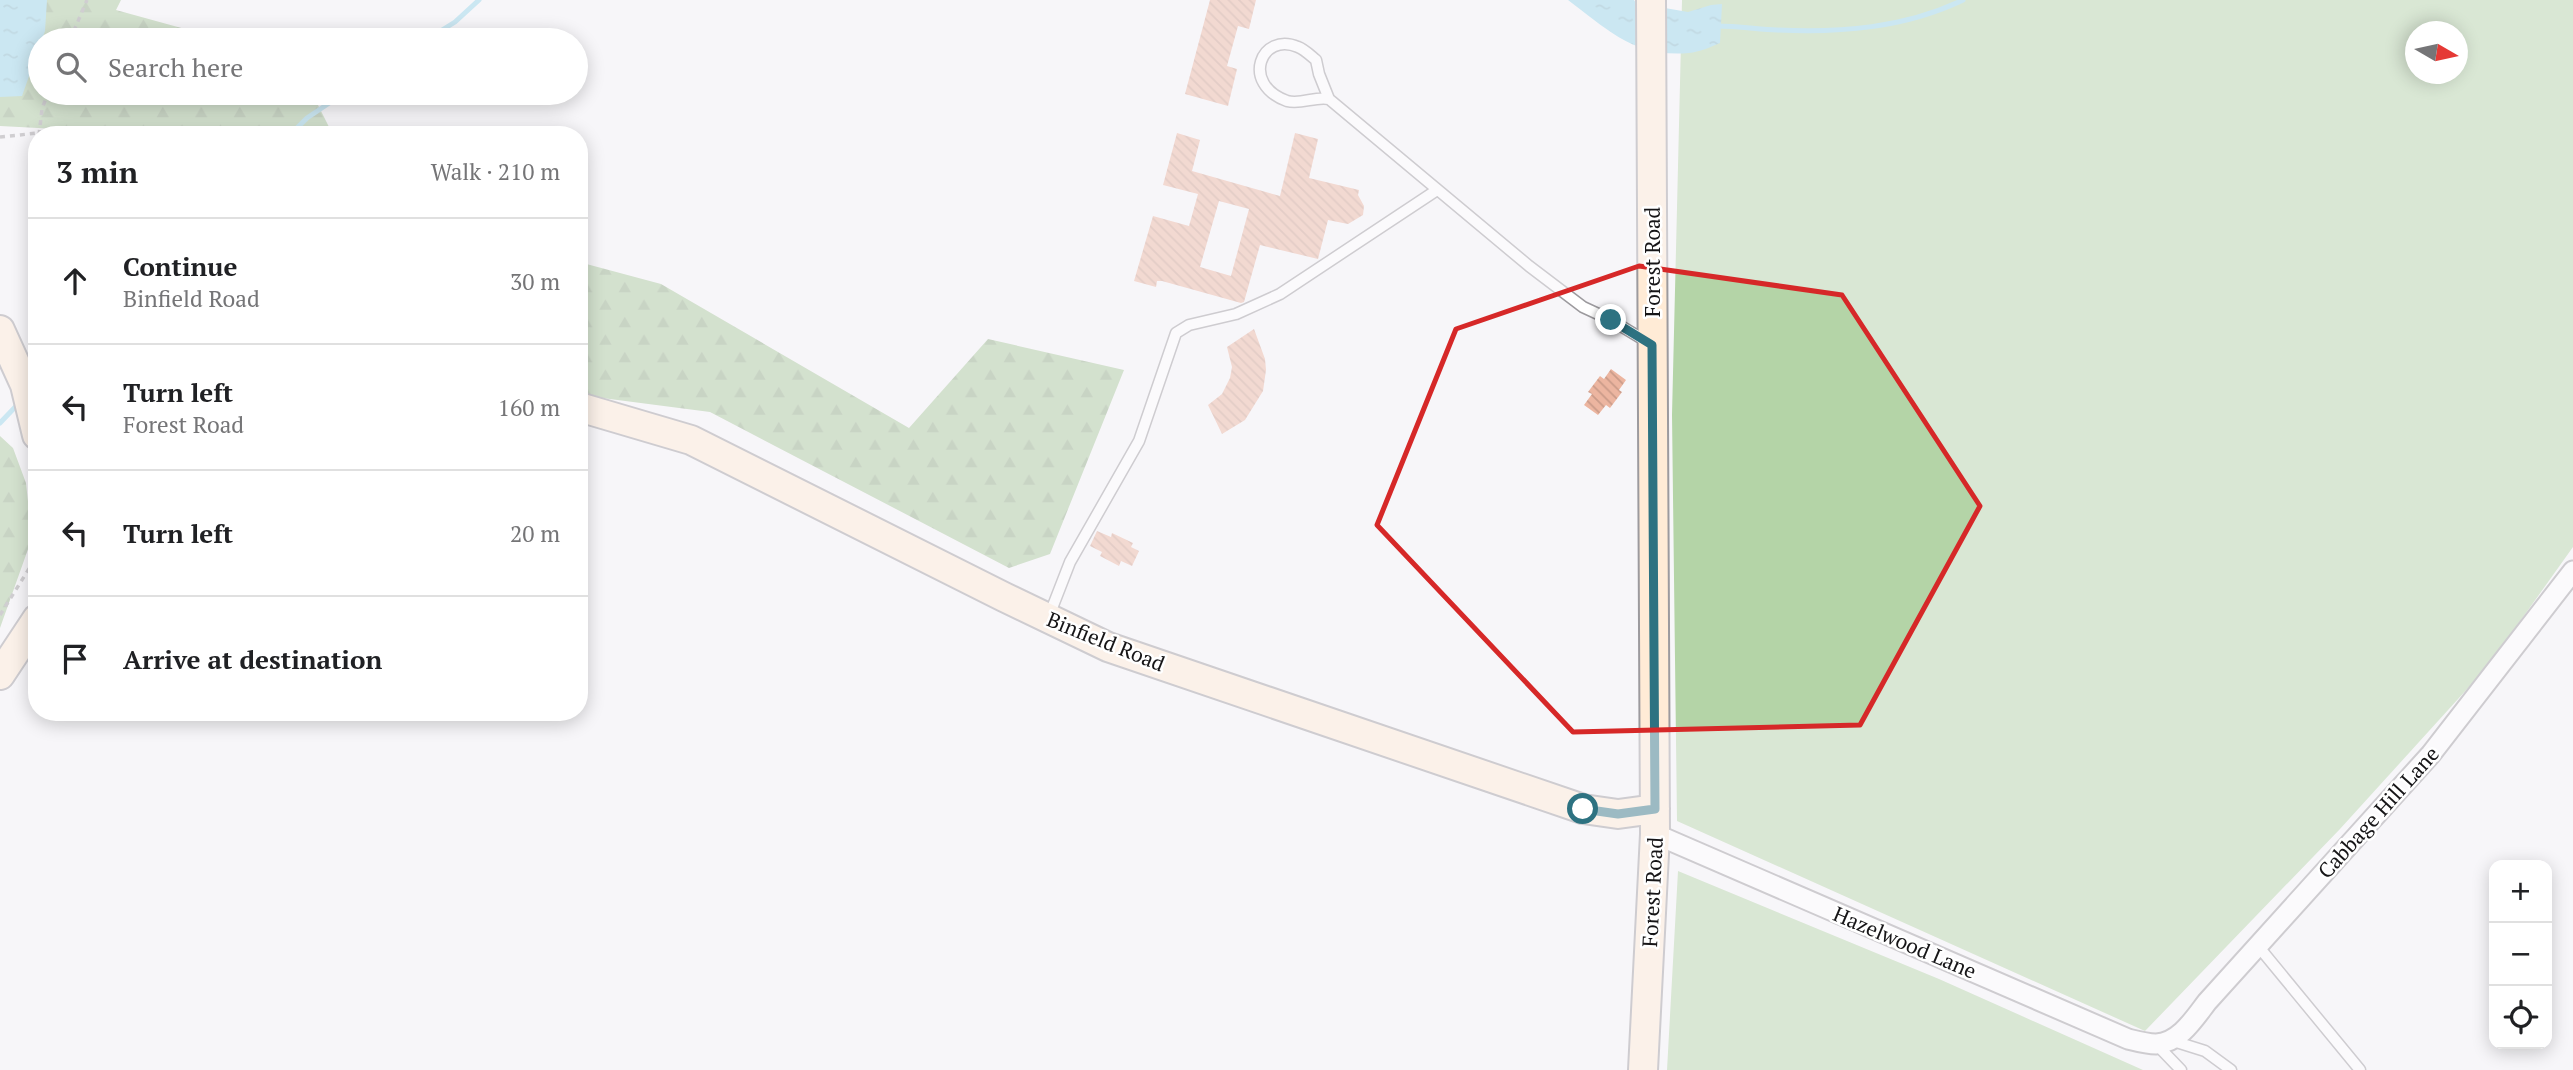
<!DOCTYPE html>
<meta charset="utf-8">
<style>
:root{--surface:#fff;--page:#f6f6f6;--text:#202124;--muted:#757577;--line:#e0e0e0}
body{margin:0;font-family:"PT Serif",serif;background:var(--page);color:var(--text)}
.controls{position:absolute;right:21px;bottom:21px;display:grid;overflow:hidden;border-radius:14px;box-shadow:0 4px 18px #0003}
.controls button{width:63px;height:63px;display:grid;place-items:center;padding:0;border:0;border-bottom:2px solid var(--line);background:var(--surface);color:var(--text);font:35px sans-serif}
.compass{position:absolute;left:2405px;top:21px;width:63px;height:63px;border-radius:50%;background:var(--surface);box-shadow:0 4px 18px #0003;rotate:99deg}
.stop{position:absolute;width:21px;height:21px;margin:-16px;border:5px solid #2d7281;border-radius:50%;background:#fff}
.stop.end{background:#2d7281;border-color:#fff;box-shadow:0 2px 7px #0008}
.list{margin:0;padding:0;list-style:none}
h2{display:flex;justify-content:space-between;align-items:center;height:91px;margin:0;padding:0 28px;font-size:30px}
h2 small{font-size:23px;font-weight:400;color:var(--muted)}
.list li{display:grid;grid-template-columns:46px 1fr auto;gap:21px;align-items:center;box-sizing:border-box;height:126px;padding:0 28px;border-top:2px solid var(--line)}
.list b{display:block;font-size:26px;white-space:nowrap}
.list p{margin:0;font-size:23px;white-space:nowrap;color:var(--muted)}
.list em{font-size:23px;font-style:normal;color:var(--muted)}
.icon{flex:none;width:38px;height:38px;fill:none;stroke:currentColor;stroke-width:2;stroke-linecap:round;stroke-linejoin:round}
.map{position:relative;flex:none;width:2573px;height:1070px;overflow:hidden}
.search{position:absolute;background:var(--surface);box-shadow:0 4px 18px #0003;left:28px;top:28px;width:560px;height:77px;display:flex;align-items:center;gap:18px;box-sizing:border-box;padding:0 24px;border-radius:38px;color:var(--muted);font-size:26px}
.panel{position:absolute;background:var(--surface);box-shadow:0 4px 18px #0003;left:28px;top:126px;width:560px;height:595px;border-radius:28px}
.map>svg:first-child{display:block}
</style>
<div class="map">
<svg width="2573" height="1070" viewBox="0 0 2573 1070">
<defs>
<pattern id="forest-firs" width="22" height="20" patternUnits="userSpaceOnUse" patternTransform="scale(1.75)"><rect width="22" height="20" fill="#a7c79a"/><path d="M5 1l3.5 6h-7zM16 11l3.5 6h-7z" fill="#8faa84"/></pattern>
<pattern id="water-ripples" width="26" height="14" patternUnits="userSpaceOnUse" patternTransform="scale(1.75)"><rect width="26" height="14" fill="#95d5e9"/><path d="M2 4q2-2 4 0t4 0M15 11q2-2 4 0t4 0" fill="none" stroke="#80b6c7"/></pattern>
<pattern id="building-back-hatch" width="6" height="6" patternUnits="userSpaceOnUse" patternTransform="scale(1.75)"><rect width="6" height="6" fill="#ecb5a0"/><path d="M-1 5l2 2M0 0l6 6M5-1l2 2" fill="none" stroke="#ca9b89"/></pattern>
</defs>
<rect width="100%" height="100%" fill="#f7f6f9"/>
<path fill="#b4d4a7" fill-rule="evenodd" d="M 1682,0 L 2573,0 L 2573,547 L 2488,666 L 2340,829 L 2145,1031 L 1677,821 L 1672,415 ZM 2416,32 L 2458,32 L 2458,74 L 2416,74 Z
M 1678,871 L 1939,979 L 2143,1070 L 1667,1070 Z"/>
<path fill="url(#forest-firs)" d="M 0,0 L 121,0 L 116,10 L 225,40 L 40,40 L 40,93 L 312,93 L 333,135 L 61,135 L 57,129 L 0,126 Z
M 579,262 L 661,284 L 909,428 L 988,339 L 1124,370 L 1050,554 L 1009,568 L 710,412 L 579,395 Z
M 0,436 L 13,448 L 26,483 L 32,538 L 0,628 Z"/>
<path fill="url(#water-ripples)" d="M 0,0 L 47,0 L 45,31 L 22,96 L 0,97 Z
M 1568,0 L 1634,0 L 1636,3 L 1688,12 L 1711,5 L 1722,4 L 1720,43 C 1711,47 1699,52 1689,53 C 1635,58 1608,30 1568,0 Z"/>
<g fill="none" stroke-linecap="round" stroke-linejoin="round">
<path stroke="#95d5e9" stroke-width="5" d="M 1717,26 C 1737,26 1757,29 1777,30 C 1840,33 1905,28 1963,0
M 426,40 L 455,22 L 479,0
M 290,135 L 307,118 L 344,93
M 0,423 L 19,403"/>
</g>
<path fill="url(#building-back-hatch)" fill-rule="evenodd" d="M 1210,0 L 1256,0 L 1249,29 L 1238,26 L 1227,66 L 1237,69 L 1228,106 L 1185,94 Z
M 1177,133 L 1200,140 L 1192,171 L 1280,196 L 1295,133 L 1318,139 L 1309,178 L 1359,190 L 1358,195 L 1364,206 L 1363,215 L 1348,224 L 1328,220 L 1318,259 L 1260,245 L 1244,302 L 1241,303 L 1162,281 L 1157,281 L 1156,287 L 1134,281 L 1153,216 L 1189,226 L 1198,194 L 1163,185 ZM 1219,201 L 1249,209 L 1231,276 L 1200,267 Z
M 1254,329 L 1265,359 L 1266,370 L 1263,391 L 1245,420 L 1222,434 L 1208,405 L 1222,394 L 1230,378 L 1232,367 L 1227,347 Z
M 1611,369 L 1626,380 L 1619,390 L 1622,392 L 1610,408 L 1606,405 L 1598,415 L 1584,405 L 1592,394 L 1588,392 L 1600,376 L 1604,379 Z
M 1097,531 L 1111,537 L 1112,533 L 1133,543 L 1131,547 L 1139,551 L 1132,566 L 1121,561 L 1119,566 L 1100,556 L 1102,552 L 1090,546 Z"/>
<g fill="none" stroke-linecap="round" stroke-linejoin="round">
<g stroke="#9c9a9e" stroke-width="13">
<path id="lane" d="M 1329,99 L 1319,74 L 1316,60 C 1311,56 1304,49 1298,47 C 1261,31 1240,84 1287,101 C 1301,105 1315,96 1329,99 L 1529,266 L 1583,307 L 1611,320 L 1649,343
M 1049,616 L 1070,562 L 1139,441 L 1176,333 L 1189,325 L 1236,314 L 1280,294 L 1437,190
M 2258,946 L 2360,1070
M 2170,1040 L 2205,1051 L 2231,1070
M 2157,1045 L 2181,1070"/>
</g>
<g stroke="#9c9a9e" stroke-width="23">
<path id="street" d="M 1655,834 L 2128,1039 C 2136,1041 2147,1044 2156,1044 C 2179,1043 2194,1019 2207,1002 L 2431,754 L 2573,571"/>
</g>
<g stroke="#9c9a9e" stroke-width="32">
<path id="secondary" d="M 0,330 L 25,385 L 37,435
M 579,407 L 691,440 L 1004,597 L 1108,647 L 1583,809 L 1618,814 L 1655,809
M 0,675 L 37,619
M 1643,1070 L 1655,834 L 1651,0"/>
</g>
<path stroke="#9f9ea1" stroke-width="3.5" stroke-dasharray="5 5" stroke-linecap="butt" d="M 70,40 L 87,0
M 39,135 L 42,109 L 48,93
M 0,137 L 38,133
M 0,615 L 37,556"/>
<use href="#lane" stroke="#fff" stroke-width="10"/>
<use href="#street" stroke="#fff" stroke-width="19"/>
<use href="#secondary" stroke="#ffebd6" stroke-width="28"/>
</g>
<g fill="none" stroke-linecap="round" stroke-linejoin="round">
<path stroke="#2d7281" stroke-width="9" d="M 1583,809 L 1618,814 L 1655,809 L 1652,345 L 1611,320"/>
</g>
<path d="M0 0H2573V1070H0ZM 1639,266 L 1842,295 L 1980,506 L 1860,725 L 1573,732 L 1377,525 L 1456,329 Z" fill="#f7f6f9" fill-opacity=".55" fill-rule="evenodd"/>
<path fill="none" stroke="#d62828" stroke-width="5" stroke-linejoin="round" d="M 1639,266 L 1842,295 L 1980,506 L 1860,725 L 1573,732 L 1377,525 L 1456,329 Z"/>
<g text-anchor="middle" dominant-baseline="central" stroke-width="5" stroke-linejoin="round" paint-order="stroke">
<g font-size="21" fill="#161517" stroke="#fff">
<text transform="translate(1652 262) rotate(-90)">Forest Road</text>
<text transform="translate(1106 641) rotate(22)">Binfield Road</text>
<text transform="translate(2378 812) rotate(-48)">Cabbage Hill Lane</text>
<text transform="translate(1652 892) rotate(-87)">Forest Road</text>
<text transform="translate(1905 942) rotate(23)">Hazelwood Lane</text>
</g>
</g>
</svg>
<div class="controls">
<button>+</button>
<button>−</button>
<button><svg class="icon" aria-label="locate" viewBox="0 0 24 24"><circle cx="12" cy="12" r="6"/><path d="M12 2v4M12 18v4M2 12h4M18 12h4"/></svg></button>
</div>
<svg class="compass" viewBox="-18 -18 36 36"><path d="M0-13l5 13h-10z" fill="#e53935"/><path d="M0 13l5-13h-10z" fill="#757577"/></svg>
<div class="stop" style="left:1583px;top:809px"></div>
<div class="stop end" style="left:1611px;top:320px"></div>
<div class="search"><svg class="icon" aria-label="search" viewBox="0 0 24 24"><circle cx="10" cy="10" r="6"/><path d="M15 15l6 6"/></svg>Search here</div>
<section class="panel">
<h2>3 min<small>Walk · 210 m</small></h2>
<ul class="list">
<li><svg class="icon" aria-label="ahead" viewBox="0 0 24 24"><path d="M12 20V5M6 11l6-6 6 6"/></svg><div><b>Continue</b><p>Binfield Road</p></div><em>30 m</em></li>
<li><svg class="icon" aria-label="left" viewBox="0 0 24 24"><path d="M17 20v-9H6M10 6l-5 5 5 5"/></svg><div><b>Turn left</b><p>Forest Road</p></div><em>160 m</em></li>
<li><svg class="icon" aria-label="left" viewBox="0 0 24 24"><path d="M17 20v-9H6M10 6l-5 5 5 5"/></svg><div><b>Turn left</b></div><em>20 m</em></li>
<li><svg class="icon" aria-label="arrive" viewBox="0 0 24 24"><path d="M6 21V4h12l-3 4 3 4H6"/></svg><div><b>Arrive at destination</b></div></li>
</ul>
</section>
</div>
